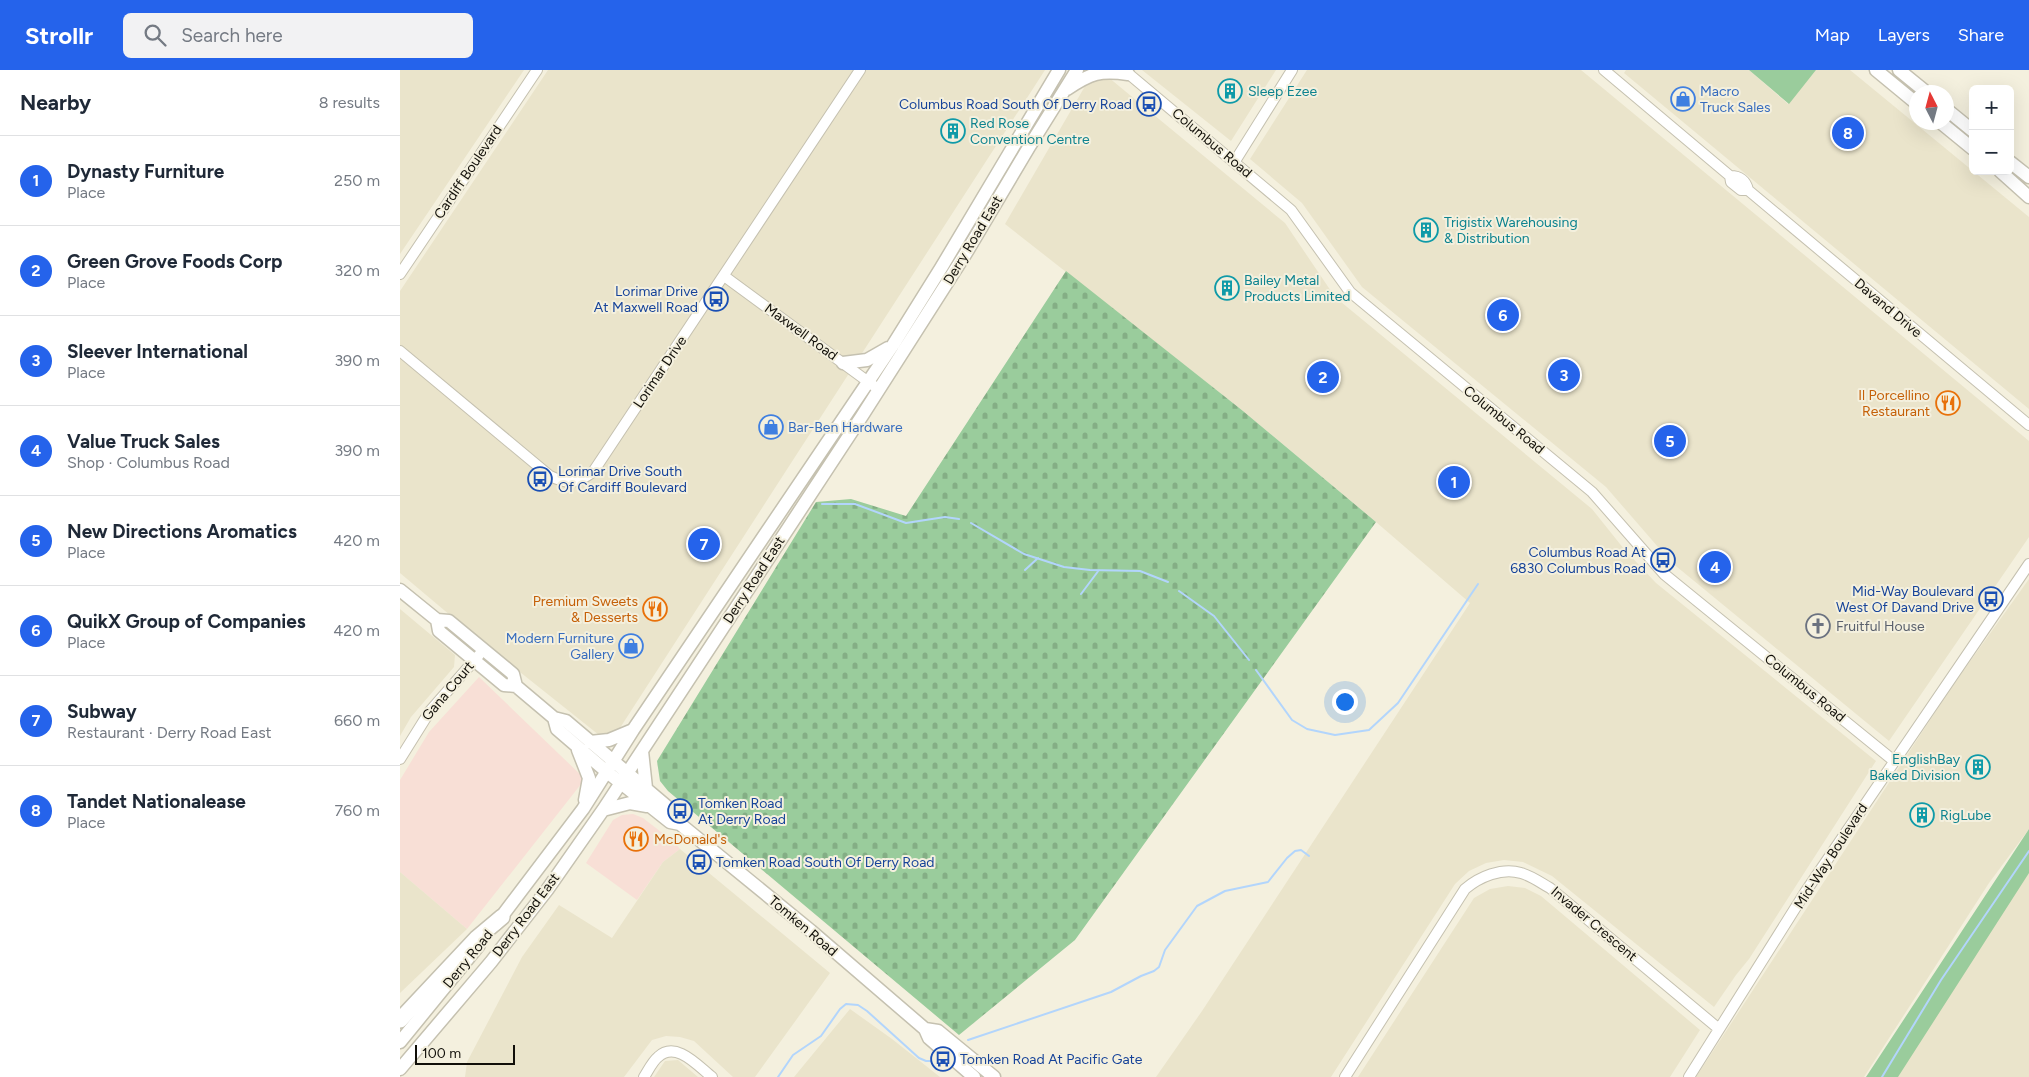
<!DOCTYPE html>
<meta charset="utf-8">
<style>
:root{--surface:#fff;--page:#f2f2f3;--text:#1f2937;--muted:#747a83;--line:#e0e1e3;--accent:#2563eb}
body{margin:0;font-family:Figtree,sans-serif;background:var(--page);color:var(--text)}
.controls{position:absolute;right:15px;top:15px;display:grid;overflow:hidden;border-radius:8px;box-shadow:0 5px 20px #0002}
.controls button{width:45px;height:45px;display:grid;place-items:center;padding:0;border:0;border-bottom:1px solid var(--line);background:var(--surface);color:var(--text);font:25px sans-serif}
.compass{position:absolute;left:1509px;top:15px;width:45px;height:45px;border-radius:50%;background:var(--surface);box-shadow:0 5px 20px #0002;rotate:354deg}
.scale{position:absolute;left:15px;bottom:12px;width:100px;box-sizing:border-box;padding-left:5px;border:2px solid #110f09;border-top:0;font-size:14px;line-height:18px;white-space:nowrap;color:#110f09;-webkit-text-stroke:4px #f4f0de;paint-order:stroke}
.you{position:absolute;left:944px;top:631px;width:18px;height:18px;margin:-12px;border:4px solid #fff;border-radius:50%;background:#1a73e8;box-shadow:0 0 0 8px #1a73e833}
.badge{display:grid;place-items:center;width:32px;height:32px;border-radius:50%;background:var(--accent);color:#fff;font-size:16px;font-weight:700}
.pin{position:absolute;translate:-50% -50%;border:2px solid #fff;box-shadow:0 1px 5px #0006}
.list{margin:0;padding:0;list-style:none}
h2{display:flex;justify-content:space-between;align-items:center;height:65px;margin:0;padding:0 20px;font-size:21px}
h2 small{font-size:16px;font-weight:400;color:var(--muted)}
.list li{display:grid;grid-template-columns:32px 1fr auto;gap:15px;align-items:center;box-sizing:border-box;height:90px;padding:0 20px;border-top:1px solid var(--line)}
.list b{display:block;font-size:19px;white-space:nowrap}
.list p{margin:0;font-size:16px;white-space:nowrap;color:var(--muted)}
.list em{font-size:16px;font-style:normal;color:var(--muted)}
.icon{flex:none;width:28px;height:28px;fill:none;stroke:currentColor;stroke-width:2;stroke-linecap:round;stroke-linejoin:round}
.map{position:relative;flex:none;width:1629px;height:1007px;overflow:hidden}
header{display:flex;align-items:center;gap:30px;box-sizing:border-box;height:70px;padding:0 25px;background:var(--accent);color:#fff}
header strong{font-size:24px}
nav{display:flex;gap:28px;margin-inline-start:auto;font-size:18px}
.search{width:350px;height:45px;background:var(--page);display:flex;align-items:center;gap:12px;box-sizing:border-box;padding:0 18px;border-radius:8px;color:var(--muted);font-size:19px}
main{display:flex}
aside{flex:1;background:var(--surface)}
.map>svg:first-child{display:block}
</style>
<header>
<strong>Strollr</strong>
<div class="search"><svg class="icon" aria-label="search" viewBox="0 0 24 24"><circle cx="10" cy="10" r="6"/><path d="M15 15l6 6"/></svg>Search here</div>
<nav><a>Map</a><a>Layers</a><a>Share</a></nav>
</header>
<main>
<aside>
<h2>Nearby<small>8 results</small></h2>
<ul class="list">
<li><span class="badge">1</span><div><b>Dynasty Furniture</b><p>Place</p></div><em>250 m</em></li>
<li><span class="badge">2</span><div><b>Green Grove Foods Corp</b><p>Place</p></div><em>320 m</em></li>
<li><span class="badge">3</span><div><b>Sleever International</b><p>Place</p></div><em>390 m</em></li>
<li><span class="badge">4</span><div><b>Value Truck Sales</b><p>Shop · Columbus Road</p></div><em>390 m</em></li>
<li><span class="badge">5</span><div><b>New Directions Aromatics</b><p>Place</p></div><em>420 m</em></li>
<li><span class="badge">6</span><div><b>QuikX Group of Companies</b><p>Place</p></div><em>420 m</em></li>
<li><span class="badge">7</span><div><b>Subway</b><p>Restaurant · Derry Road East</p></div><em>660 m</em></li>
<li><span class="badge">8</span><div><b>Tandet Nationalease</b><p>Place</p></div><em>760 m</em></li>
</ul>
</aside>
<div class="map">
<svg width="1629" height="1007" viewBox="0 0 1629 1007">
<defs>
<pattern id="cemetery-stones" width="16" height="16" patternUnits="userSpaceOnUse" patternTransform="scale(1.25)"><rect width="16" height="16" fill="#9acc9c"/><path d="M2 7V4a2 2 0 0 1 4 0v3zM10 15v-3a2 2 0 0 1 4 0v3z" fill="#84ae85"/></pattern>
</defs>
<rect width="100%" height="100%" fill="#f4f0de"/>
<path fill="#f8dfd6" d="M 79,607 L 185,709 L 67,859 L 0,802 L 0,710 L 29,662 Z
M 233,744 L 243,748 L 274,772 L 280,779 L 263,792 L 237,830 L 186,793 L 213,750 L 222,745 Z"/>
<path fill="#eae4cb" d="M 0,0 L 124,0 L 0,184 Z
M 148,0 L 645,0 L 218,661 L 199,665 L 76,567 L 0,503 L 0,221 Z
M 742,0 L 876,0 L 831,71 Z
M 907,0 L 1181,0 L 1629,371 L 1629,467 L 1489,671 L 1271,492 L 1206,417 L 962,217 L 902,133 L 850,89 Z
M 1226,0 L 1349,0 L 1388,34 L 1416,0 L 1450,0 L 1629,147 L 1629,339 L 1224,3 Z
M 708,7 L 885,153 L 935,227 L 1192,439 L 1224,479 L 1256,513 L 1476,691 L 1349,889 L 1336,905 L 1314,937 L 1152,806 L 1123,792 L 1104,790 L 1086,793 L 1069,801 L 1055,814 L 931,1007 L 756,1007 L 802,941 L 1070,533 L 976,452 L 843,341 L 605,154 L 688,11 Z
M 1629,509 L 1629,759 L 1589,813 L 1464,1007 L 1296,1007 L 1551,618 Z
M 0,539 L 55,585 L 54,597 L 11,647 L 0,666 Z
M 280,779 L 430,903 L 355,1007 L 333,1007 L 294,971 L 280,967 L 266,966 L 252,970 L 224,1007 L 65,1007 L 67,992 L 122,887 L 159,835 L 212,868 L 263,792 Z
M 0,802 L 67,859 L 0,923 Z
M 1629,802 L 1629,1007 L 1493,1007 Z
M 1108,816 L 1125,818 L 1141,826 L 1300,960 L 1270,1007 L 958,1007 L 1074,828 L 1090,819 Z
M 450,939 L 492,969 L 540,1007 L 394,1007 Z
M 278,990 L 298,1007 L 254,1007 L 265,991 Z"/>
<path fill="#9acc9c" d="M 1349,0 L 1416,0 L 1389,34 Z
M 1629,759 L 1629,803 L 1498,1007 L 1466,1007 Z"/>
<path fill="url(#cemetery-stones)" d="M 666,201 L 843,341 L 976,452 L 675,870 L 559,965 L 268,721 L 260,711 L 257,691 L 416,432 L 451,429 L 506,446 Z"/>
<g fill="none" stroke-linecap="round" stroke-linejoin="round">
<path stroke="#b2d5fc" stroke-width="2" d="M 422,434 L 455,434 L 506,453 L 545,447 L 559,449
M 571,453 L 624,484 L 664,497 L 690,500 L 740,501 L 768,512
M 625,500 L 638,488
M 779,521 L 814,546 L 849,590
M 681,524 L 699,500
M 856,600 L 892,650 L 907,659 L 935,665 L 969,660 L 998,633 L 1078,514
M 568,970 L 711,922 L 741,906 L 754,901 L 759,897 L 765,880 L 797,836 L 825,821 L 868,812 L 887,788 L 895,781 L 901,780 L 909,786
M 378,1007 L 393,985 L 421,966 L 440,939 L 446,934 L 458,935 L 467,941 L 519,988 L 526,991 L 535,991
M 1482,1007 L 1541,910 L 1629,781"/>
<g stroke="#c5c1b0" stroke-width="12">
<path id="minor" d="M 724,0 L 891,140 L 950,222 L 1192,422 L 1264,504 L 1494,691
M 1204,0 L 1330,106 C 1340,106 1346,111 1348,120 L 1629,355
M 835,91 L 892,0
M 1330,106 L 1331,112 L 1341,120 L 1348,120
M 0,204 L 137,0
M 324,206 L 474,316
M 0,281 L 150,406 C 169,415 176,414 193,402 L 460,0
M 0,689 L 30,641 L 79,585
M 244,1007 C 248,1001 252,992 258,987 C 276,970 298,996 312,1007
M 945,1007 L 1065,819 C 1079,807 1102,797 1121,803 C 1132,806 1141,813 1150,818 L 1319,959
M 1289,1007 L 1406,821 L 1629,494"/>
</g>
<g stroke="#c5c1b0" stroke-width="15">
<path id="major" d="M 1476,0 L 1516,33
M 1499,0 L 1526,22
M 667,19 C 691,3 700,0 728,4
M 1546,39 L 1573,61
M 1540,52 L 1573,79
M 1610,92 L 1629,107
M 1600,101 L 1629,127
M 443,293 L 467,290 L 488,278
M 0,520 L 37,550 L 49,551 L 113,604 L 116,616 L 154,648 L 166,651 L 277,745 L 280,754
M 37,550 L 39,561 L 104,615 L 116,616
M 154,648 L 157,659 L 207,702 L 270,752 L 280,754 L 411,861 L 525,959 L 529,968 L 574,1007
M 190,672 L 209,670 L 233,660
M 178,680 L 189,708 L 185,730
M 242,681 L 246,718
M 203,740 L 230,733 L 247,736
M 96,854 L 183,739 L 233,660 L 493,275 L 541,198 L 659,0
M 525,959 L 538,961 L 594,1007
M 0,972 L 79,875
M 0,999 L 91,892 L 147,820 L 203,740 L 462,346 L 566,183 L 629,77 L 677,0"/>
</g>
<g stroke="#c5c1b0" stroke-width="18">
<path id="highway" d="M 0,950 L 77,868 L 102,847"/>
</g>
<use href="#minor" stroke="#fff" stroke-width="10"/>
<use href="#major" stroke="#fff" stroke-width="12"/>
<use href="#highway" stroke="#fff" stroke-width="15"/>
</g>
<defs>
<g id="building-ring" transform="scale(1.25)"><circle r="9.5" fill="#f4f0de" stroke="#0f9aa8" stroke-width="1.5"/><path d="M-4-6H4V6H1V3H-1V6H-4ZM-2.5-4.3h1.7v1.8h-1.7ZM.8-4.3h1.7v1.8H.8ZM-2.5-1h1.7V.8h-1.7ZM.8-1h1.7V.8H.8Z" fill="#0f9aa8"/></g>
<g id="shop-ring" transform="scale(1.25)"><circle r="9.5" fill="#f4f0de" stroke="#3f7fe0" stroke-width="1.5"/><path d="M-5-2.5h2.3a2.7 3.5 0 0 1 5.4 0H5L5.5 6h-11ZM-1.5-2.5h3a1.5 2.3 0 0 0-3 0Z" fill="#3f7fe0"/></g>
<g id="bus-ring" transform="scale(1.25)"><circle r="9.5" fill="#f4f0de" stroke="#1a4fb4" stroke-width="1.5"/><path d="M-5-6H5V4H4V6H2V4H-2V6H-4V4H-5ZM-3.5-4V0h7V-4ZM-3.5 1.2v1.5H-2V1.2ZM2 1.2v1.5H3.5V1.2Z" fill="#1a4fb4"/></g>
<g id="restaurant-ring" transform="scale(1.25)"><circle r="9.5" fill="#f4f0de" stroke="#e8710a" stroke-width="1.5"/><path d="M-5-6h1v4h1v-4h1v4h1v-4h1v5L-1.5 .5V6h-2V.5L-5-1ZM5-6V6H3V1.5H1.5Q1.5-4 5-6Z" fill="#e8710a"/></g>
<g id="church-ring" transform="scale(1.25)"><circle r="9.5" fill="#f4f0de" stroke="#6b7280" stroke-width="1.5"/><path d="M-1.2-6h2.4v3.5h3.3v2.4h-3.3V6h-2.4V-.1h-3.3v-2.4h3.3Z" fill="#6b7280"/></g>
</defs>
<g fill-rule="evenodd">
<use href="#building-ring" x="830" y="21"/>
<use href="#shop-ring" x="1283" y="29"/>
<use href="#bus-ring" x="749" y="34"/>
<use href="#building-ring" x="553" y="61"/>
<use href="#building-ring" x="1026" y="160"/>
<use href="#building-ring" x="827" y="218"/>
<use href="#bus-ring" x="316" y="229"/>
<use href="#restaurant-ring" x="1548" y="333"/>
<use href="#shop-ring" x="371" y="357"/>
<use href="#bus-ring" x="140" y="409"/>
<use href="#bus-ring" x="1263" y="490"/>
<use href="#bus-ring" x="1591" y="529"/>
<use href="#restaurant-ring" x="255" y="539"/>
<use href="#church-ring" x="1418" y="556"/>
<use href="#shop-ring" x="231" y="576"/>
<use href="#building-ring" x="1578" y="697"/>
<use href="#bus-ring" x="280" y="741"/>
<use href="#building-ring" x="1522" y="745"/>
<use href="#restaurant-ring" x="236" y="769"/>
<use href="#bus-ring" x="299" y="792"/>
<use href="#bus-ring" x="543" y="989"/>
</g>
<g text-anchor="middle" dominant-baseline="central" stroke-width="4" stroke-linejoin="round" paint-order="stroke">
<g font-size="14" fill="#0d838f" stroke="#f4f0de" text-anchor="start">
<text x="848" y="21">Sleep Ezee</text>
<text x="570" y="53">Red Rose<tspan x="570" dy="16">Convention Centre</tspan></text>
<text x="1044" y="152">Trigistix Warehousing<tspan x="1044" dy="16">&amp; Distribution</tspan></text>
<text x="844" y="210">Bailey Metal<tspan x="844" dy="16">Products Limited</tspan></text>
<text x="1560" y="689" text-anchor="end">EnglishBay<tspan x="1560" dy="16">Baked Division</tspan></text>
<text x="1540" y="745">RigLube</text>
</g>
<g font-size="14" fill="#366cbe" stroke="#f4f0de" text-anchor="start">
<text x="1300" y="21">Macro<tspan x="1300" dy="16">Truck Sales</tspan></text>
<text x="388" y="357">Bar-Ben Hardware</text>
<text x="214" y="568" text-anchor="end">Modern Furniture<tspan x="214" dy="16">Gallery</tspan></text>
</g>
<g font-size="14" fill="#164399" stroke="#f4f0de" text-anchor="end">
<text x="732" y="34">Columbus Road South Of Derry Road</text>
<text x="298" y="221">Lorimar Drive<tspan x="298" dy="16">At Maxwell Road</tspan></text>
<text x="158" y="401" text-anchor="start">Lorimar Drive South<tspan x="158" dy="16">Of Cardiff Boulevard</tspan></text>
<text x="1246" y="482">Columbus Road At<tspan x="1246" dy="16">6830 Columbus Road</tspan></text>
<text x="1574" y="521">Mid-Way Boulevard<tspan x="1574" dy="16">West Of Davand Drive</tspan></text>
<text x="298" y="733" text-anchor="start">Tomken Road<tspan x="298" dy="16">At Derry Road</tspan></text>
<text x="316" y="792" text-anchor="start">Tomken Road South Of Derry Road</text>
<text x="560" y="989" text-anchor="start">Tomken Road At Pacific Gate</text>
</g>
<g font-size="14" fill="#110f09" stroke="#f4f0de">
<text transform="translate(812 73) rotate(40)">Columbus Road</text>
<text transform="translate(68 102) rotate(-56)">Cardiff Boulevard</text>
<text transform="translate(573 170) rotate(-59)">Derry Road East</text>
<text transform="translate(1488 238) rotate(40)">Davand Drive</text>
<text transform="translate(401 262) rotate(36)">Maxwell Road</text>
<text transform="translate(260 302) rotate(-56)">Lorimar Drive</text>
<text transform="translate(1104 350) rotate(39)">Columbus Road</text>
<text transform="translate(354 510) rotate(-57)">Derry Road East</text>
<text transform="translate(1405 618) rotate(39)">Columbus Road</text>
<text transform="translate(48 621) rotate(-50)">Gana Court</text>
<text transform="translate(1431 786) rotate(-57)">Mid-Way Boulevard</text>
<text transform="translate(126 845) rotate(-53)">Derry Road East</text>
<text transform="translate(1194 854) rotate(40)">Invader Crescent</text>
<text transform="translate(403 856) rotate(40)">Tomken Road</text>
<text transform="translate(68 889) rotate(-51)">Derry Road</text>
</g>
<g font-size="14" fill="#c56008" stroke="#f4f0de" text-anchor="end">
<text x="1530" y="325">Il Porcellino<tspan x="1530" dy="16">Restaurant</tspan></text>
<text x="238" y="531">Premium Sweets<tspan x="238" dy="16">&amp; Desserts</tspan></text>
<text x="254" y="769" text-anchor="start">McDonald's</text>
</g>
<g font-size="14" fill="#5b616d" stroke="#f4f0de" text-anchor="start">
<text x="1436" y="556">Fruitful House</text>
</g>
</g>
</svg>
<div class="controls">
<button>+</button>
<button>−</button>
</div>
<svg class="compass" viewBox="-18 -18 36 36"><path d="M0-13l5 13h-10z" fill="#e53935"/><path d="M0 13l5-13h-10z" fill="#747a83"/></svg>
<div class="scale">100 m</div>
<div class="you"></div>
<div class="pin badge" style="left:1054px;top:412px">1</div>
<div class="pin badge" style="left:923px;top:307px">2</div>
<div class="pin badge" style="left:1164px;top:305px">3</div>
<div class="pin badge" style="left:1315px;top:497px">4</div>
<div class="pin badge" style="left:1270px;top:371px">5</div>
<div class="pin badge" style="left:1103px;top:245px">6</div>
<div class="pin badge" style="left:304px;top:474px">7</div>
<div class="pin badge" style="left:1448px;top:63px">8</div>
</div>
</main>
